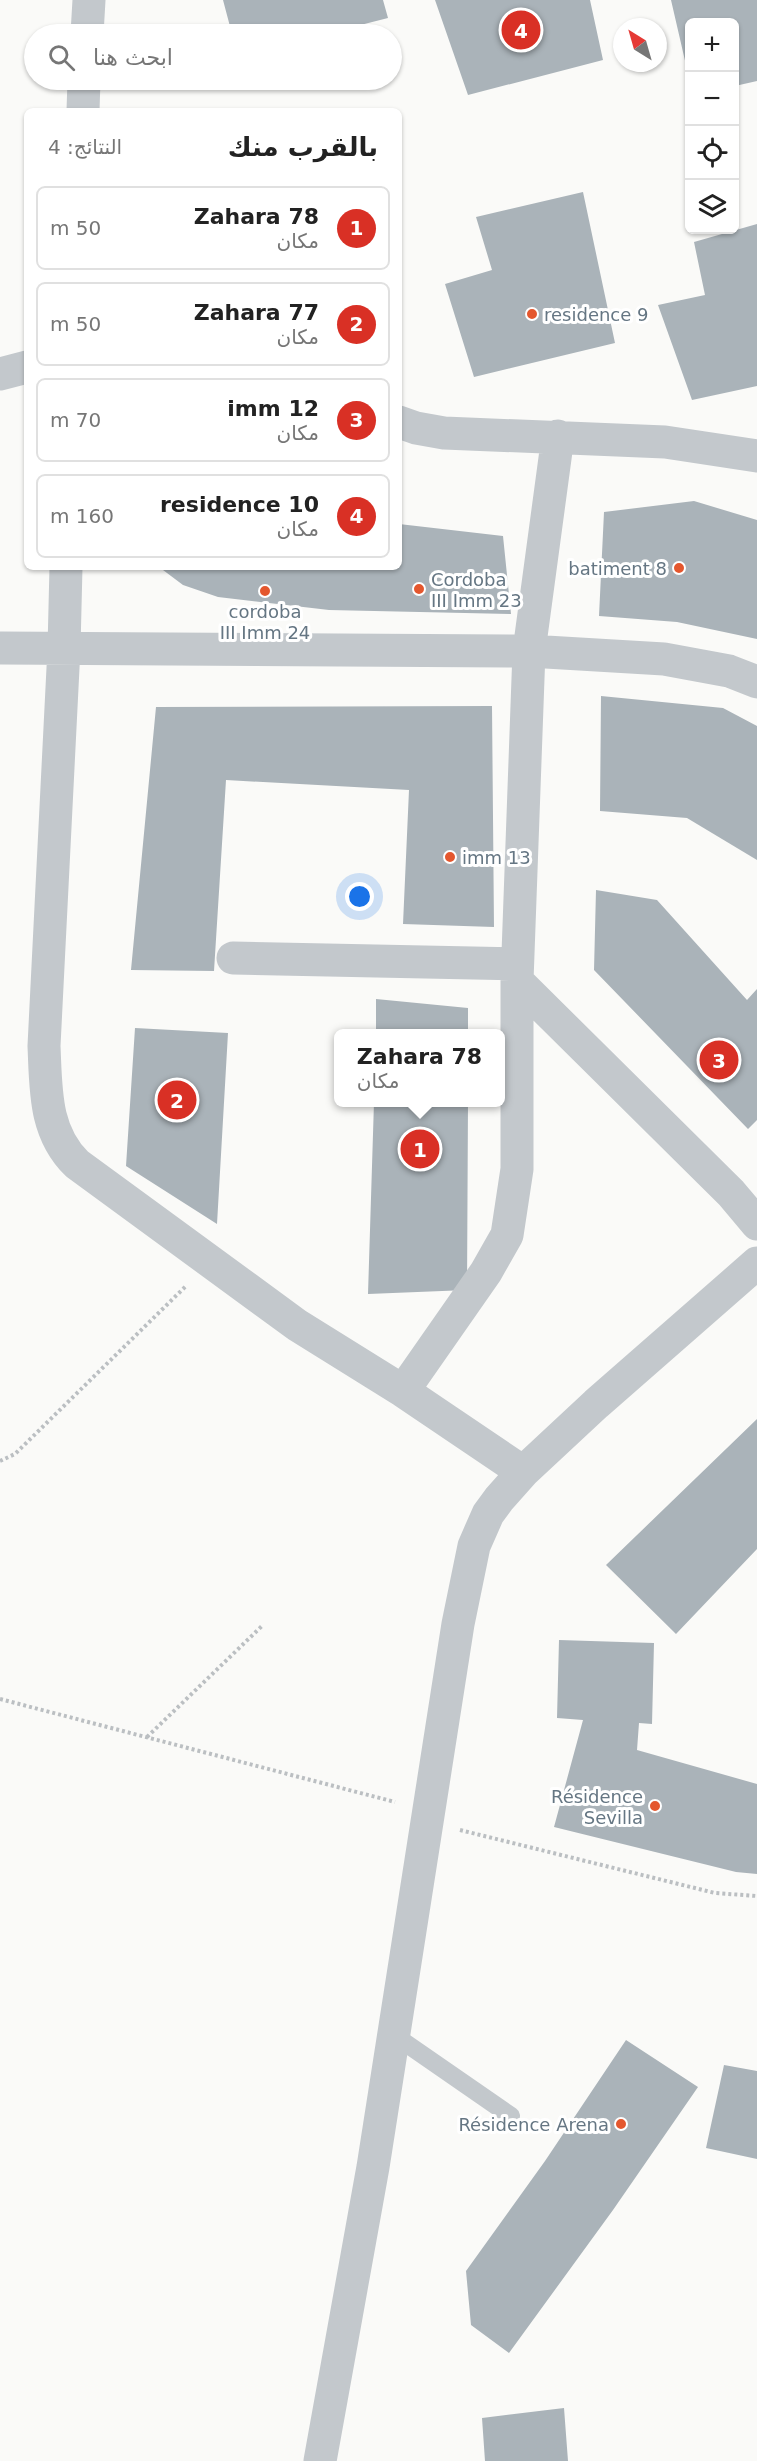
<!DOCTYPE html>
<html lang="ar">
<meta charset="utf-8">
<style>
:root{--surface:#fff;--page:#f2f2f2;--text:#222;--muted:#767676;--line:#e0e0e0;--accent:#d93025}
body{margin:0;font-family:"DejaVu Sans","Noto Sans Arabic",sans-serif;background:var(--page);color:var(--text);direction:rtl}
.controls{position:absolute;right:18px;top:18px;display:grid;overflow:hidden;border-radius:9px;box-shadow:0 2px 4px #0004}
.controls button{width:54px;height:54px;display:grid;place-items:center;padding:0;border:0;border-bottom:2px solid var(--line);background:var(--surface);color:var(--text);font:30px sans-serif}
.compass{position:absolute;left:613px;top:18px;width:54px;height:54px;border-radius:50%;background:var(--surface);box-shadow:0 2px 4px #0004;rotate:323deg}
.you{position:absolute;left:360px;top:897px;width:21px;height:21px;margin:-15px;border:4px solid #fff;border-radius:50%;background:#1a73e8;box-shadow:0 0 0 9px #1a73e833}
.badge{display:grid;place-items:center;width:39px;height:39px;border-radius:50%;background:var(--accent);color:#fff;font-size:20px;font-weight:700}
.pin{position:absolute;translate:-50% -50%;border:3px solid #fff;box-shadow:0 2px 6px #0006}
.popup{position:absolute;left:334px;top:1029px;width:171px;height:78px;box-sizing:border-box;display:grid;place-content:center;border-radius:9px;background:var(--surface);filter:drop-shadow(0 2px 4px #0005);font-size:20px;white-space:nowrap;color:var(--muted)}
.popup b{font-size:22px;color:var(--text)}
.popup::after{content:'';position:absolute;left:50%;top:100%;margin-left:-12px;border:12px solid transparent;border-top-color:var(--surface)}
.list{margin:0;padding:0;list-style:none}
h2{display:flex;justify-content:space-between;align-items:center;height:78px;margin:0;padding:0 24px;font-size:26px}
h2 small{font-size:20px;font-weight:400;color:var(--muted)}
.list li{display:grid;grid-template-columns:39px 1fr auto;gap:18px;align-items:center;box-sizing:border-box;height:84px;margin:0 12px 12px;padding:0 12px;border:2px solid var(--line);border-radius:9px}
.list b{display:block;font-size:22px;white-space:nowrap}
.list p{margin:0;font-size:20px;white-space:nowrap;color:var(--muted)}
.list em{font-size:20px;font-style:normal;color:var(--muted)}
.icon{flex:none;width:33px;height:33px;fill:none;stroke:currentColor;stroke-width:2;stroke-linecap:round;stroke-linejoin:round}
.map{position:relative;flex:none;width:757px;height:2461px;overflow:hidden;direction:ltr}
.search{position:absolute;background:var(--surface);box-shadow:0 2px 4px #0004;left:24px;top:24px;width:378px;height:66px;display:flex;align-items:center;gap:15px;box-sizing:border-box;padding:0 21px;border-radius:33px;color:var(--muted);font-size:22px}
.panel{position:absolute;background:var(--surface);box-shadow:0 2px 4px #0004;left:24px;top:108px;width:378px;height:462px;border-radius:9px;direction:rtl}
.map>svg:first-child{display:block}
</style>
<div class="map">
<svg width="757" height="2461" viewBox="0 0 757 2461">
<rect width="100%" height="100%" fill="#fafaf8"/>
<path fill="#aab3b9" d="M 223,0 L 383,0 L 388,18 L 325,34 L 232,34 Z
M 435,0 L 590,0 L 603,60 L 468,95 Z
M 671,0 L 757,0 L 757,81 L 735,86 L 735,22 L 690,22 L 689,78 Z
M 583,192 L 615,343 L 474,377 L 445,284 L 492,270 L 476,217 Z
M 757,224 L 757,386 L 692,400 L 658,305 L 705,295 L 694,242 Z
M 694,501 L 757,520 L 757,639 L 677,622 L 599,616 L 604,512 Z
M 399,524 L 503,536 L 511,614 L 329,610 L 218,597 L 183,585 L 159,567 L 399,567 Z
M 601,696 L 723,708 L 757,726 L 757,860 L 687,818 L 600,811 Z
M 492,706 L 494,927 L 403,924 L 409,790 L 226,780 L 214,971 L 131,970 L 156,707 Z
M 596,890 L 657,900 L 747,1000 L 757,989 L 757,1120 L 748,1129 L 594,970 Z
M 376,999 L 468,1008 L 468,1034 L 376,1034 Z
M 135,1028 L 228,1033 L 217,1224 L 126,1166 Z
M 374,1102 L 468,1102 L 467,1290 L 368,1294 Z
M 757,1419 L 757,1549 L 676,1634 L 606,1565 Z
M 559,1640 L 654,1643 L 652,1724 L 639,1723 L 637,1750 L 757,1784 L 757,1874 L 736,1872 L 554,1827 L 583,1720 L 557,1718 Z
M 626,2040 L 698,2087 L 613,2210 L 509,2353 L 471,2325 L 466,2271 L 545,2161 Z
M 724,2065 L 757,2071 L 757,2159 L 706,2148 Z
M 564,2408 L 568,2461 L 485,2461 L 482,2418 Z"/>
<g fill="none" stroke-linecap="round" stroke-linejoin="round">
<path stroke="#bbbfc2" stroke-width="4" stroke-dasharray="3 3" stroke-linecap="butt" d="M 0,1461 L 15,1454 L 186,1286
M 0,1699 L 395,1802
M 147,1737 L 263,1625
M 460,1830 L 715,1893 L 757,1896"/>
<path stroke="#c3c8cc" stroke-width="18" d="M 394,2035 L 511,2116"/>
<path stroke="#c3c8cc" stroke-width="33" d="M 87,34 L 89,0
M 83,111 L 84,80
M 0,374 L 27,367
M 399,422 L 416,428 L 444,433 L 665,442 L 757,456
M 558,436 L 529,651 L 517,981 L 731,1193 L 757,1224
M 66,567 L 64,648 L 44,1046 C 46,1089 44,1132 77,1164 L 297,1325 L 403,1391 L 523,1472
M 0,648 L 529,651 L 664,659 L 729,671 L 757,682
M 233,958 L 517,964
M 403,1391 L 486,1272 L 507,1235 L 517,1169 L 517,981
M 320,2461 L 373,2167 L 458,1624 L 474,1546 L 488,1514 L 499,1499 L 523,1472 L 596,1404 L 757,1263"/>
</g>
<g fill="#e4572e" stroke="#fff" stroke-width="2">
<circle cx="532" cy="314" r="6"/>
<circle cx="679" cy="568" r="6"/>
<circle cx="419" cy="589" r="6"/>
<circle cx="265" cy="591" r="6"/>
<circle cx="450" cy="857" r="6"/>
<circle cx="655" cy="1806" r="6"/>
<circle cx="621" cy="2124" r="6"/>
</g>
<g text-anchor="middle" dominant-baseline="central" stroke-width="6" stroke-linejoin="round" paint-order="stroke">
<g font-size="18" fill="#657683" stroke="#fff" text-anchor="start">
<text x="544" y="314">residence 9</text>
<text x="667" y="568" text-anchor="end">batiment 8</text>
<text x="431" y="579">Cordoba<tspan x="431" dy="21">III Imm 23</tspan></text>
<text x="265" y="611" text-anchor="middle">cordoba<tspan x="265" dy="21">III Imm 24</tspan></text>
<text x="462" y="857">imm 13</text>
<text x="643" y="1796" text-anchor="end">Résidence<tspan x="643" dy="21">Sevilla</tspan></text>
<text x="609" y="2124" text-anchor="end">Résidence Arena</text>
</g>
</g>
</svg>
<div class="controls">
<button>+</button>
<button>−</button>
<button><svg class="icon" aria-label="locate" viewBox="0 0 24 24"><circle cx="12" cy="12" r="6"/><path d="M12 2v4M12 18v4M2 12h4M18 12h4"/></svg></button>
<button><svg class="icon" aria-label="layers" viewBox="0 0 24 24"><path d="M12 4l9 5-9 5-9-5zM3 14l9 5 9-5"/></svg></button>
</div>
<svg class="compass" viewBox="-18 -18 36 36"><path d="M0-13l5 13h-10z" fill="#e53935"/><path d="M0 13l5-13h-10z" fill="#767676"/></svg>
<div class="you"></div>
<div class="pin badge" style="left:420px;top:1149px">1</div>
<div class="popup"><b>Zahara 78</b>مكان</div>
<div class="pin badge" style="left:177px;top:1100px">2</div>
<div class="pin badge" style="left:719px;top:1060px">3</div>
<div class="pin badge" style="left:521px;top:30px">4</div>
<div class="search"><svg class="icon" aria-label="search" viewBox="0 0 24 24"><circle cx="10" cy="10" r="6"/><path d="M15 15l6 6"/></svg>ابحث هنا</div>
<section class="panel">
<h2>بالقرب منك<small>النتائج: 4</small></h2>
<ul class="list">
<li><span class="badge">1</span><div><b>Zahara 78</b><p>مكان</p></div><em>50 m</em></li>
<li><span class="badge">2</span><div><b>Zahara 77</b><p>مكان</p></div><em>50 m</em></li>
<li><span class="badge">3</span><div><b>imm 12</b><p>مكان</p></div><em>70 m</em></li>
<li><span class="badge">4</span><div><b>residence 10</b><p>مكان</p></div><em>160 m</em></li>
</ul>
</section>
</div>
